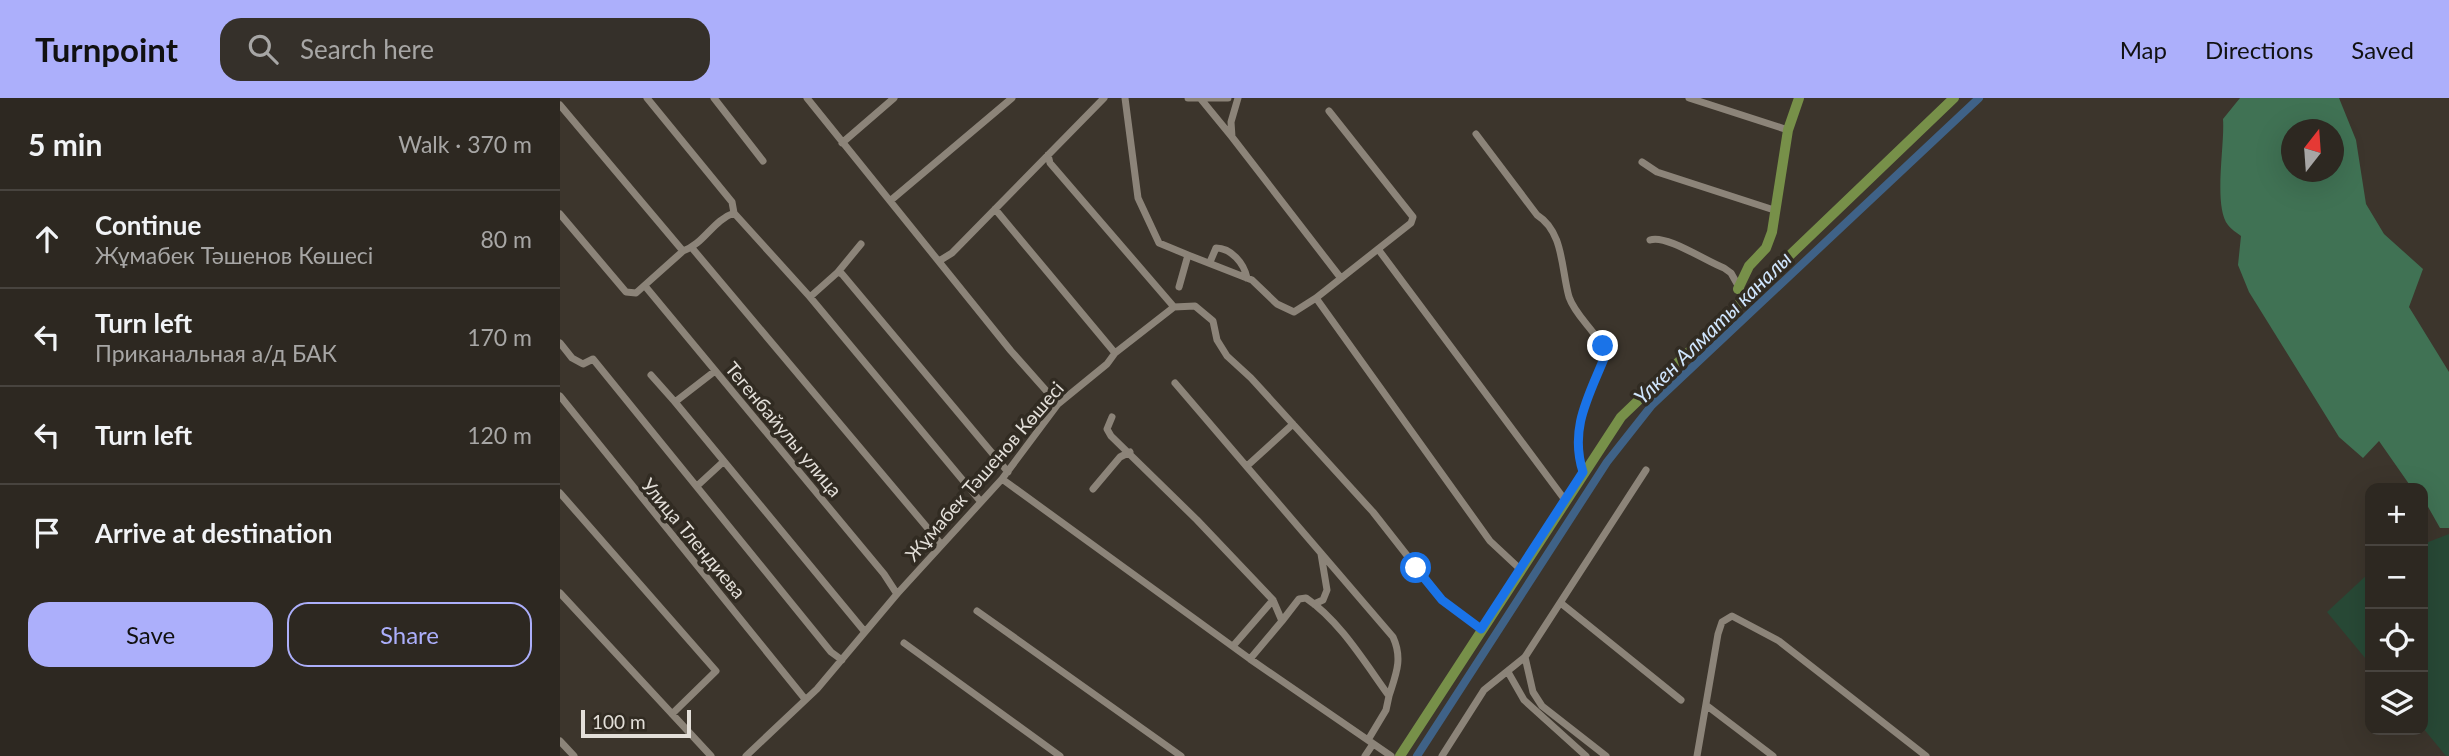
<!DOCTYPE html>
<meta charset="utf-8">
<style>
:root{--surface:#2d2821;--page:#35302a;--text:#f1f3f6;--muted:#a7a6a5;--line:#48443f;--accent:#acaffb}
body{margin:0;font-family:Lato,sans-serif;background:var(--page);color:var(--text)}
.controls{position:absolute;right:21px;bottom:21px;display:grid;overflow:hidden;border-radius:14px;box-shadow:0 7px 28px #0002}
.controls button{width:63px;height:63px;display:grid;place-items:center;padding:0;border:0;border-bottom:2px solid var(--line);background:var(--surface);color:var(--text);font:35px sans-serif}
.compass{position:absolute;left:1721px;top:21px;width:63px;height:63px;border-radius:50%;background:var(--surface);box-shadow:0 7px 28px #0002;rotate:17deg}
.scale{position:absolute;left:21px;bottom:18px;width:110px;box-sizing:border-box;padding-left:7px;border:4px solid #e3dfd9;border-top:0;font-size:19px;line-height:24px;white-space:nowrap;color:#e3dfd9;-webkit-text-stroke:5px #312b22;paint-order:stroke}
.stop{position:absolute;width:21px;height:21px;margin:-16px;border:5px solid #1a73e8;border-radius:50%;background:#fff}
.stop.end{background:#1a73e8;border-color:#fff;box-shadow:0 2px 7px #0008}
.list{margin:0;padding:0;list-style:none}
h2{display:flex;justify-content:space-between;align-items:center;height:91px;margin:0;padding:0 28px;font-size:30px}
h2 small{font-size:23px;font-weight:400;color:var(--muted)}
.list li{display:grid;grid-template-columns:46px 1fr auto;gap:21px;align-items:center;box-sizing:border-box;height:98px;padding:0 28px;border-top:2px solid var(--line)}
.list b{display:block;font-size:26px;white-space:nowrap}
.list p{margin:0;font-size:23px;white-space:nowrap;color:var(--muted)}
.list em{font-size:23px;font-style:normal;color:var(--muted)}
.actions{display:flex;gap:14px;padding:21px 28px}
.actions a{flex:1;padding:16px 0;border:2px solid var(--accent);border-radius:21px;text-align:center;font-size:24px;color:var(--accent)}
.actions .main{background:var(--accent);color:#111}
.icon{flex:none;width:38px;height:38px;fill:none;stroke:currentColor;stroke-width:2;stroke-linecap:round;stroke-linejoin:round}
.map{position:relative;flex:none;width:1889px;height:658px;overflow:hidden}
header{display:flex;align-items:center;gap:42px;box-sizing:border-box;height:98px;padding:0 35px;background:var(--accent);color:#111}
header strong{font-size:33px}
nav{display:flex;gap:38px;margin-inline-start:auto;font-size:24px}
.search{width:490px;height:63px;background:var(--page);display:flex;align-items:center;gap:18px;box-sizing:border-box;padding:0 24px;border-radius:21px;color:var(--muted);font-size:26px}
main{display:flex}
aside{flex:1;background:var(--surface)}
.map>svg:first-child{display:block}
</style>
<header>
<strong>Turnpoint</strong>
<div class="search"><svg class="icon" aria-label="search" viewBox="0 0 24 24"><circle cx="10" cy="10" r="6"/><path d="M15 15l6 6"/></svg>Search here</div>
<nav><a>Map</a><a>Directions</a><a>Saved</a></nav>
</header>
<main>
<aside>
<h2>5 min<small>Walk · 370 m</small></h2>
<ul class="list">
<li><svg class="icon" aria-label="ahead" viewBox="0 0 24 24"><path d="M12 20V5M6 11l6-6 6 6"/></svg><div><b>Continue</b><p>Жұмабек Тәшенов Көшесі</p></div><em>80 m</em></li>
<li><svg class="icon" aria-label="left" viewBox="0 0 24 24"><path d="M17 20v-9H6M10 6l-5 5 5 5"/></svg><div><b>Turn left</b><p>Приканальная а/д БАК</p></div><em>170 m</em></li>
<li><svg class="icon" aria-label="left" viewBox="0 0 24 24"><path d="M17 20v-9H6M10 6l-5 5 5 5"/></svg><div><b>Turn left</b></div><em>120 m</em></li>
<li><svg class="icon" aria-label="arrive" viewBox="0 0 24 24"><path d="M6 21V4h12l-3 4 3 4H6"/></svg><div><b>Arrive at destination</b></div></li>
</ul>
<div class="actions"><a class="main">Save</a><a>Share</a></div>
</aside>
<div class="map">
<svg width="1889" height="658" viewBox="0 0 1889 658">
<rect width="100%" height="100%" fill="#3c352c"/>
<path fill="#284936" d="M 1889,436 L 1889,658 L 1886,658 L 1863,630 L 1863,446 Z
M 1810,474 L 1810,566 L 1767,514 Z"/>
<path fill="#407254" fill-rule="evenodd" d="M 1680,0 L 1779,0 L 1796,42 L 1806,106 L 1824,136 L 1863,171 L 1849,209 L 1889,274 L 1889,430 L 1880,430 L 1863,400 L 1863,390 L 1853,390 L 1849,386 L 1819,343 L 1803,360 L 1779,339 L 1689,194 L 1678,167 L 1681,138 C 1677,135 1671,131 1668,127 C 1653,108 1665,47 1663,21 ZM 1731,32 L 1773,32 L 1773,74 L 1731,74 Z"/>
<g fill="none" stroke-linecap="round" stroke-linejoin="round">
<path stroke="#3f6287" stroke-width="8" d="M 857,658 L 1047,364 L 1092,307 L 1419,0"/>
<path stroke="#8c8479" stroke-width="7" d="M 87,0 L 172,104 L 174,115 L 250,199 L 421,404
M 154,0 L 203,63
M 247,0 L 451,253 L 498,306
M 565,0 L 578,100 L 599,145 L 628,157 L 619,189
M 628,0 L 668,0
M 640,0 L 672,39
M 678,0 L 671,24 L 672,39 L 780,179
M 1129,0 L 1228,32
M 0,7 L 123,153
M 769,13 L 853,119 L 851,125 L 756,200 L 930,443 L 960,471
M 916,36 L 977,117 C 1004,134 1001,171 1009,199 C 1017,222 1041,235 1045,259 C 1029,298 1009,330 1023,374
M 282,45 L 334,0
M 488,57 L 490,65 L 614,209
M 1082,64 L 1097,74 L 1214,112
M 330,103 L 452,0
M 435,111 L 555,255
M 0,116 L 66,194 L 76,195 L 123,153 C 144,146 153,122 174,115
M 1090,142 C 1106,136 1147,164 1164,170 L 1171,175 L 1185,200
M 132,150 L 381,446
M 818,151 L 1005,402
M 628,157 L 692,182 L 717,206 L 734,214 L 756,200
M 379,163 L 392,155 L 544,0
M 650,164 L 656,150 C 671,150 684,165 687,180
M 278,174 L 301,146
M 85,188 L 324,476 L 337,496
M 250,199 L 278,174 L 282,176 L 448,374
M 0,245 L 12,260 L 23,266 L 33,261 L 271,554 L 282,562
M 155,273 L 115,304 L 305,534
M 91,277 L 115,304
M 615,285 L 833,539 C 843,561 836,576 829,598
M 0,298 L 245,601
M 552,319 L 547,331 L 551,338 L 637,422 L 713,502 L 722,523 L 690,561
M 687,368 L 733,326
M 442,381 L 690,561 L 831,658
M 137,388 L 163,364
M 533,391 L 560,359 L 570,354
M 0,395 L 156,573 L 112,616
M 0,495 L 151,658
M 754,506 L 763,502 L 767,492 L 761,456
M 1002,506 L 1121,602
M 417,513 L 621,658
M 722,523 L 739,501 L 746,500 C 780,523 805,565 829,598 L 826,612 L 808,642
M 344,545 L 500,658
M 673,548 L 713,502
M 965,559 L 973,594 L 982,608 L 1046,658
M 948,574 L 964,602 L 1026,658
M 1146,607 L 1213,658
M 0,643 L 14,658
M 186,658 L 257,591 L 337,496 L 442,381 L 498,306 L 547,266 L 555,255 L 614,209 L 635,208 L 653,223 L 657,242 L 667,258 L 691,280 L 813,414 L 882,502 L 921,531
M 805,658 L 813,646
M 882,658 L 924,592 L 965,559 L 1086,372
M 1137,658 L 1158,536 L 1162,524 L 1172,518 L 1219,543 L 1366,658"/>
<path stroke="#779049" stroke-width="10" d="M 1178,191 L 1189,168 L 1206,150 L 1212,134 L 1228,32 L 1239,0
M 840,658 L 1061,319 L 1394,0"/>
</g>
<g fill="none" stroke-linecap="round" stroke-linejoin="round">
<path stroke="#1a73e8" stroke-width="9" d="M 856,470 L 882,502 L 921,531 L 1023,374 C 1009,330 1029,298 1045,258 L 1043,248"/>
</g>
<g text-anchor="middle" dominant-baseline="central" stroke-width="7" stroke-linejoin="round" paint-order="stroke">
<g font-size="19" fill="#e3dfd9" stroke="#312b22">
<text transform="translate(224 331) rotate(50)">Тегенбайулы улица</text>
<text transform="translate(424 373) rotate(-49)">Жұмабек Тәшенов Көшесі</text>
<text transform="translate(134 440) rotate(50)">Улица Тлендиева</text>
</g>
<g font-size="21" font-style="italic" fill="#d0e6fe" stroke="#312b22">
<text transform="translate(1152 229) rotate(-44)">Үлкен Алматы каналы</text>
</g>
</g>
</svg>
<div class="controls">
<button>+</button>
<button>−</button>
<button><svg class="icon" aria-label="locate" viewBox="0 0 24 24"><circle cx="12" cy="12" r="6"/><path d="M12 2v4M12 18v4M2 12h4M18 12h4"/></svg></button>
<button><svg class="icon" aria-label="layers" viewBox="0 0 24 24"><path d="M12 4l9 5-9 5-9-5zM3 14l9 5 9-5"/></svg></button>
</div>
<svg class="compass" viewBox="-18 -18 36 36"><path d="M0-13l5 13h-10z" fill="#e53935"/><path d="M0 13l5-13h-10z" fill="#a7a6a5"/></svg>
<div class="scale">100 m</div>
<div class="stop" style="left:856px;top:470px"></div>
<div class="stop end" style="left:1043px;top:248px"></div>
</div>
</main>
